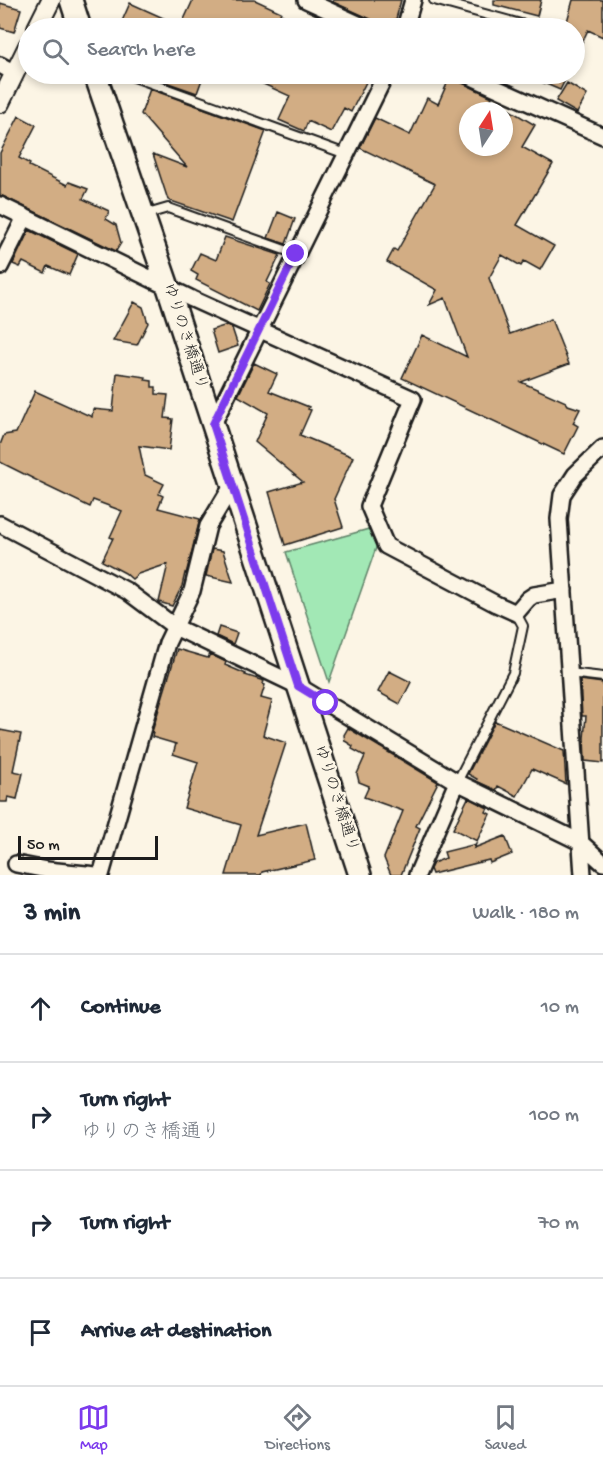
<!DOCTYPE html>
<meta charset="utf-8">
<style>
:root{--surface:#fff;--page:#f2f2f3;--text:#1f2937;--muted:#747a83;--line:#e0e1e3;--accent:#7c3aed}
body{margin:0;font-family:"Gochi Hand","Klee One",sans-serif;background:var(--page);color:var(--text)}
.compass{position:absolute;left:459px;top:102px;width:54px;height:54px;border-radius:50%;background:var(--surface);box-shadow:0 3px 9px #0003;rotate:12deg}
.scale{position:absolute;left:18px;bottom:15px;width:140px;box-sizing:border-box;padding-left:6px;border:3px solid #1c1c1c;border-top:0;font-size:16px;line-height:21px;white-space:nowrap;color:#1c1c1c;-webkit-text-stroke:4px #fcf5e5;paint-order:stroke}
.stop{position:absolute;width:18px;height:18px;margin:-14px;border:4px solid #7c3aed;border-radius:50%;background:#fff}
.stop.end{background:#7c3aed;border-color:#fff;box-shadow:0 2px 6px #0008}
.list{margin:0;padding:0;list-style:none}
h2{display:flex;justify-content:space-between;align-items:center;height:78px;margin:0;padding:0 24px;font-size:26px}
h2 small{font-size:20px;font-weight:400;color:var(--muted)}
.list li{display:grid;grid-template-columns:39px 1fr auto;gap:18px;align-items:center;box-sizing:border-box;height:108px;padding:0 24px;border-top:2px solid var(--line)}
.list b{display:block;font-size:22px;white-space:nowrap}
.list p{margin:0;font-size:20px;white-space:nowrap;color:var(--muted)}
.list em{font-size:20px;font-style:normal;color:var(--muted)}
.icon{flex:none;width:33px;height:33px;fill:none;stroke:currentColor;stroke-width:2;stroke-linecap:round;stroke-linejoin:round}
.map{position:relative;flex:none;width:603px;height:875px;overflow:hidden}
.search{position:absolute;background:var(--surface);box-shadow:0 3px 9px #0003;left:18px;right:18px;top:18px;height:66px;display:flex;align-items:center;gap:15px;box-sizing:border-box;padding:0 21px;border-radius:33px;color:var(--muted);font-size:22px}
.sheet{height:510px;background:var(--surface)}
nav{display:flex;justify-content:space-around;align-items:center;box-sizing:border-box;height:84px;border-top:2px solid var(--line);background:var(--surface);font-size:16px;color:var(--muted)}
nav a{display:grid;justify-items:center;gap:3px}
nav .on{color:var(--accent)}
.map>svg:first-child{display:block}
</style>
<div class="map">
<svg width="603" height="875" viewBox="0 0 603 875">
<rect width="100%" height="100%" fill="#fcf5e5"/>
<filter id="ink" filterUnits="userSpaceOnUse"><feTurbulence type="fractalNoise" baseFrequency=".0167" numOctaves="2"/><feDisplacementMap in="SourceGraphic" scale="12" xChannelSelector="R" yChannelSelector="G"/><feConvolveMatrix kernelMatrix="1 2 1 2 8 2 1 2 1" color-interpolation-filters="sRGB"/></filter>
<g filter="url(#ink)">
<path fill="#a2e8b5" stroke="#5f8268" stroke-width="1.5" d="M 369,529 L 377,545 L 329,682 L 286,552 Z"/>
<path fill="#d2ad84" stroke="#1c1c1c" stroke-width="1.5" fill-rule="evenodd" d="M 193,0 L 255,0 L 281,12 L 280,14 L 311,28 L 119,28 L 130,3 L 181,26 Z
M 334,0 L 401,0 L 396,19 L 376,25 L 371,19 L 333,2 Z
M 494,0 L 541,0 L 537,16 L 494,5 Z
M 573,0 L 603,0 L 603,37 L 588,30 L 574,59 L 574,27 L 566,25 Z
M 0,3 L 21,9 L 14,32 L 0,28 Z
M 155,74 L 204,74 L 197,93 L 154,78 Z
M 241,74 L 370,74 L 351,112 L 344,108 L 331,132 L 308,121 L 304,131 L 279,120 L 290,96 Z
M 523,74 L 568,74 L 560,90 Z
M 450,77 L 492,97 L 491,99 L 535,125 L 522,147 L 553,164 L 517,225 L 554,246 L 540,270 L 524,261 L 521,266 L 502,255 L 489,278 L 510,334 L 551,319 L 569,364 L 521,382 L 566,402 L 568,405 L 580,409 L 573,423 L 578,426 L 564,454 L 402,378 L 422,335 L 467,357 L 445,298 L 429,305 L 437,290 L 387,262 L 394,249 L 397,251 L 435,184 L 360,148 L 375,118 L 410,135 L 427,98 L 438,104 ZM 468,111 L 504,111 L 504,147 L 468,147 Z
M 567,83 L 587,95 L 577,113 L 556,101 Z
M 150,89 L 266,131 L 232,222 L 168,200 L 153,154 L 187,167 L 141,114 Z
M 19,116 L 36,125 L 19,158 L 30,164 L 29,166 L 67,185 L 69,182 L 88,189 L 83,199 L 109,211 L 106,219 L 116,225 L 121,243 L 116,251 L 0,195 L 0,153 Z
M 278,212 L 295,219 L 286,244 L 268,238 Z
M 29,230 L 78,254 L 69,275 L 48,266 L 45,273 L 23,262 L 20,267 L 13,264 Z
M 225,237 L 280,255 L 267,282 L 270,284 L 257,311 L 196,280 L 198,275 L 191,271 L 200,253 L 216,260 Z
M 134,302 L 143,307 L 148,323 L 137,345 L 113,341 Z
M 227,325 L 232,328 L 238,346 L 218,353 L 211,330 Z
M 254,363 L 277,374 L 269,391 L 309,407 L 308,409 L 311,410 L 300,435 L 353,457 L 334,499 L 343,527 L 285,545 L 269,492 L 303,482 L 255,442 L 268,413 L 238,396 Z
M 117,373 L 146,377 L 145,380 L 152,381 L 152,387 L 156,387 L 156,394 L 168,395 L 165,418 L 173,419 L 169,450 L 139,446 L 145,475 L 164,484 L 159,494 L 163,496 L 158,508 L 200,519 L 186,574 L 185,573 L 182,586 L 172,606 L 159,602 L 168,564 L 138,574 L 132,579 L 125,573 L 102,561 L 113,538 L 110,537 L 122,511 L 93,500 L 90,507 L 40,483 L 40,482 L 0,462 L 0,445 L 4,435 L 16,433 L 35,391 L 92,417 L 93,409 L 113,411 Z
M 212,549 L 223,551 L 233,582 L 206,576 Z
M 219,627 L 237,633 L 233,644 L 216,636 Z
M 177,649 L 208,658 L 210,654 L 226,662 L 225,665 L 246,674 L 245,675 L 264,681 L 263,684 L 265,685 L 261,698 L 272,701 L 263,735 L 286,743 L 256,835 L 306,823 L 315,860 L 262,872 L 261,875 L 226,875 L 241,825 L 184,808 L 198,762 L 173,754 L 176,744 L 152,737 L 153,732 L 152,732 Z
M 389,671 L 411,682 L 400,704 L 378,692 Z
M 580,680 L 603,683 L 603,763 L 585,761 L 584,738 L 586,716 L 582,716 Z
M 495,721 L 564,751 L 566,784 L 532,769 L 517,796 L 498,786 L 496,790 L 476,781 L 477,779 L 468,774 Z
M 348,728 L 438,782 L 416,826 L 420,828 L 401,875 L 391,875 L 384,858 L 403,811 L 364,797 L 369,786 L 359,782 L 357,774 L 365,756 L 352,749 L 353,746 L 345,741 L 344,735 Z
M 0,730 L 21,734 L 13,771 L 23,773 L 17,799 L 8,797 L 7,802 L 0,802 Z
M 468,798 L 488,808 L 486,812 L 490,814 L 477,841 L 453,829 Z
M 505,836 L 512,854 L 490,863 L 489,860 L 432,874 L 430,869 L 433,863 L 446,858 L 444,852 L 476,844 L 474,848 Z"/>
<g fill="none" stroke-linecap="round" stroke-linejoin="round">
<g stroke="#1c1c1c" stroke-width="12">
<path id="service" d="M 434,0 L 535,28
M 126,74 L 346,154
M 144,215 L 168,208 L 296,254
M 569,673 L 603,677
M 457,782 L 513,673 L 523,626 L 516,613"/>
</g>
<g stroke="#1c1c1c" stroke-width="20">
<path id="minor" d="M 306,0 L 367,28
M 405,28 L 413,0
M 0,65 L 15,73
M 465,74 L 603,136
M 0,205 L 192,299 L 413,399 L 369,506 L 386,546 L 496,604 L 516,613 L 528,599 L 534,595 L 564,590
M 0,267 L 25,217
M 213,424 L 386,74
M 0,524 L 127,591 L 175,627 L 298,686 L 457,782 L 580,842 L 603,863
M 16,864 L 47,870 L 96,875
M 101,875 L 167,643 L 192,591 L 208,526 L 232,486
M 417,875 L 457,782
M 583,875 L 559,519 L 562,495 L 575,475 L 603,448"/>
</g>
<g stroke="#1c1c1c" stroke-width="22">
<path id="tertiary" d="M 37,28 L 51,0
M 0,103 L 28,46"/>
</g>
<g stroke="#1c1c1c" stroke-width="26">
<path id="secondary" d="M 71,0 L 80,28
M 95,74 L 168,287 L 360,875"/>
</g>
<use href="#service" stroke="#fcf5e5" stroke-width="8"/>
<use href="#minor" stroke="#fcf5e5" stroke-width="15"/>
<use href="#tertiary" stroke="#fcf5e5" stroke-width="18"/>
<use href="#secondary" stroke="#fcf5e5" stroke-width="21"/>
</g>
</g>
<g fill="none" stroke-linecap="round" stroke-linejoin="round" filter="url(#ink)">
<path stroke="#7c3aed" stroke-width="8" d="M 296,254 L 213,424 L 298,686 L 326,703"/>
</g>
<g text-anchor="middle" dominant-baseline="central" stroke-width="5" stroke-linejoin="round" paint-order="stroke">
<g font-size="16" fill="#1c1c1c" stroke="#fcf5e5">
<text transform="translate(184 337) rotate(72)">ゆりのき橋通り</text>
<text transform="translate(335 799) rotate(72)">ゆりのき橋通り</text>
</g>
</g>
</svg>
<svg class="compass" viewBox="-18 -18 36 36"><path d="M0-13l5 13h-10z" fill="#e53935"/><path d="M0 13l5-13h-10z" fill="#747a83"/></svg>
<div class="scale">50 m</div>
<div class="stop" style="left:326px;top:703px"></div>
<div class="stop end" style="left:296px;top:254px"></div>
<div class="search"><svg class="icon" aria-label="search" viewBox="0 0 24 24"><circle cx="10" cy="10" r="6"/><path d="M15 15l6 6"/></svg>Search here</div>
</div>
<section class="sheet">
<h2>3 min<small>Walk · 180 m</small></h2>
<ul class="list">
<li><svg class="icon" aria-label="ahead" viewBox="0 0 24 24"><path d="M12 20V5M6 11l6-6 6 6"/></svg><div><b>Continue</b></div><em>10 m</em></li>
<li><svg class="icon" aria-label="right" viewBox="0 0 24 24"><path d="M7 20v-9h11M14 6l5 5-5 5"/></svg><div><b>Turn right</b><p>ゆりのき橋通り</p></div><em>100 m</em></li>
<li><svg class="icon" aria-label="right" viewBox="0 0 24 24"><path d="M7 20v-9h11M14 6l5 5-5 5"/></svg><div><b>Turn right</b></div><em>70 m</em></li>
<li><svg class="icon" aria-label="arrive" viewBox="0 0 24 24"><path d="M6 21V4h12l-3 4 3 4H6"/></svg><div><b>Arrive at destination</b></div></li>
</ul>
</section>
<nav>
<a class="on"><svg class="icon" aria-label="map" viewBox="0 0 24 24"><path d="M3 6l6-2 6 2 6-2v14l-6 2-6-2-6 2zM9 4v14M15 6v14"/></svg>Map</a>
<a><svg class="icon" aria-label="directions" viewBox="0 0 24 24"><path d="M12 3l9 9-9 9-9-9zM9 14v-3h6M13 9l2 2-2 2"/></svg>Directions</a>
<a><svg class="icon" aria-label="saved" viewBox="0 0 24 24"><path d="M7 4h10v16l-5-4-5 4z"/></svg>Saved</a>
</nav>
